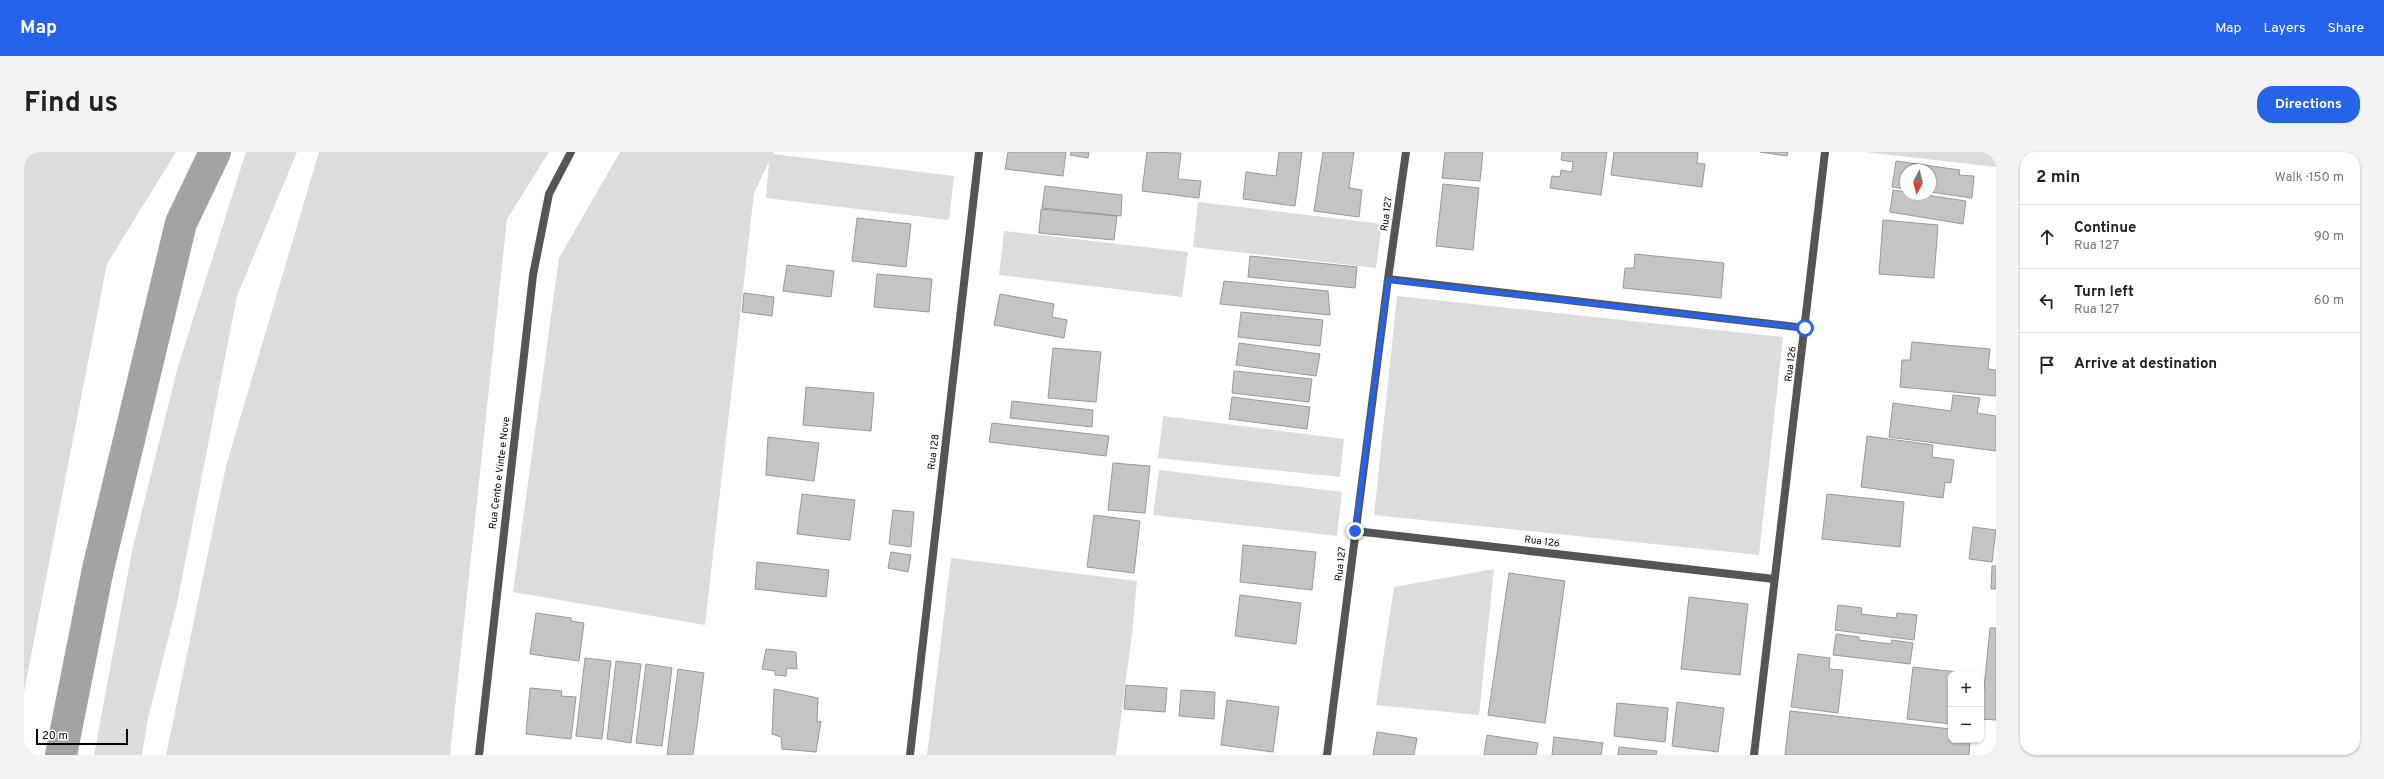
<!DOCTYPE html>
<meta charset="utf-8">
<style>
:root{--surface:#fff;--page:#f2f2f2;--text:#222;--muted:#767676;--line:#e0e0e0;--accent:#2563eb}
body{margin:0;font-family:Overpass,sans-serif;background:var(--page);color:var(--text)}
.controls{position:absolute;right:12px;bottom:12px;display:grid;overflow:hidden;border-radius:8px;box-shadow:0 1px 3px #0004}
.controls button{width:36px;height:36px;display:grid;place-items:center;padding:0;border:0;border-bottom:1px solid var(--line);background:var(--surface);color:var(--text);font:20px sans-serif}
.compass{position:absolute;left:1876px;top:12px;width:36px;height:36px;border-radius:50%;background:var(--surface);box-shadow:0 1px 3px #0004;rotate:187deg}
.scale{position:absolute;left:12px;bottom:10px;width:92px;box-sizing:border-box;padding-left:4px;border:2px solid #000;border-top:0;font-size:11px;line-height:14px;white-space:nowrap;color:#000;-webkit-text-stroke:3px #fff;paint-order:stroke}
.stop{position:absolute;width:12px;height:12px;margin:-9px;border:3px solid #2563eb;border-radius:50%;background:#fff}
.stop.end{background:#2563eb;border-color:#fff;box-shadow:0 1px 4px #0008}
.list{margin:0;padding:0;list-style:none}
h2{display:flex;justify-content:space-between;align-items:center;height:52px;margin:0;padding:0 16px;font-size:17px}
h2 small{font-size:13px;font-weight:400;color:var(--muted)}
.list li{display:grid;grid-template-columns:26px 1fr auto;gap:12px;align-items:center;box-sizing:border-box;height:64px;padding:0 16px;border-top:1px solid var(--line)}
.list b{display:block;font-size:15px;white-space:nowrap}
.list p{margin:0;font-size:13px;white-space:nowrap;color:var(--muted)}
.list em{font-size:13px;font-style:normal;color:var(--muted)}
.icon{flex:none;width:22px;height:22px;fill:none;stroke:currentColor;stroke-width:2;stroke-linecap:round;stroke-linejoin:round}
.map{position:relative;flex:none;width:1972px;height:603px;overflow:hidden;border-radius:16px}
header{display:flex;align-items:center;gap:24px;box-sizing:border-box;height:56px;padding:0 20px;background:var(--accent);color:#fff}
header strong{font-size:19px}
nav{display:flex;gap:22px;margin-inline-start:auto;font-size:14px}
.intro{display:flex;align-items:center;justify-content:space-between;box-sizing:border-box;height:96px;padding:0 24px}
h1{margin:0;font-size:28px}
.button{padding:10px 18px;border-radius:16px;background:var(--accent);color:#fff;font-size:14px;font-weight:700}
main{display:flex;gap:24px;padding:0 24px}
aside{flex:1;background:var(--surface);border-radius:16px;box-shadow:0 1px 3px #0004}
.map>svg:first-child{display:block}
</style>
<header>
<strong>Map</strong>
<nav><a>Map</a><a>Layers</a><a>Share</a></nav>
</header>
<div class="intro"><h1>Find us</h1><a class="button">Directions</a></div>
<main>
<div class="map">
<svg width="1972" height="603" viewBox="0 0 1972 603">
<rect width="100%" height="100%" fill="#fff"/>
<path fill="#dcdcdc" d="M 0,0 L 152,0 L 83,112 L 0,540 Z
M 222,0 L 273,0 L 213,144 L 153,452 L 124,566 L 118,603 L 70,603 L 108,399 L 153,218 Z
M 295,0 L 525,0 L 483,67 L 426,603 L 142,603 L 202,314 Z
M 596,0 L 750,0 L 749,2 L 930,24 L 925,68 L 742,46 L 745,10 L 730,41 L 681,473 L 489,440 L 535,106 Z
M 1841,0 L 1972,0 L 1972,15 Z
M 1174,50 L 1358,72 L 1352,116 L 1169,95 Z
M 980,79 L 1164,100 L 1158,145 L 975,123 Z
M 1373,144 L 1759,185 L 1735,403 L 1350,363 Z
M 1139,264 L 1320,287 L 1316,325 L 1134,306 Z
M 1135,318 L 1318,340 L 1313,384 L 1129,363 Z
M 927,406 L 1113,429 L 1108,482 L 1092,603 L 903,603 Z
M 1470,417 L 1455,563 L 1352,553 L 1370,435 Z"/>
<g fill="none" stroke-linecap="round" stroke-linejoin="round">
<path stroke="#a3a3a3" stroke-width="32" d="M 37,603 L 74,417 L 157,71 L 191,0"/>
</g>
<path fill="#c4c4c4" stroke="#999" d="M 984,0 L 1042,0 L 1039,24 L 981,17 Z
M 1047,0 L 1065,0 L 1064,6 L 1046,3 Z
M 1123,0 L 1157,1 L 1154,27 L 1177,29 L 1175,46 L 1118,39 Z
M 1255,0 L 1278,0 L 1271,54 L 1219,47 L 1222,20 L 1252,24 Z
M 1299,0 L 1330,0 L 1325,36 L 1338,38 L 1335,65 L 1290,59 Z
M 1421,0 L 1459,0 L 1456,29 L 1418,26 Z
M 1538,0 L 1583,0 L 1577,43 L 1526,36 L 1528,24 L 1536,25 L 1537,18 L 1548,20 L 1549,10 L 1537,8 Z
M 1590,0 L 1674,0 L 1673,11 L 1681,12 L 1678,35 L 1587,23 Z
M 1736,0 L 1764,0 L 1763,4 Z
M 1872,9 L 1936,18 L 1935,23 L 1950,24 L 1948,46 L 1906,40 L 1906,18 L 1882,18 L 1882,37 L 1868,35 Z
M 1419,32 L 1455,36 L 1449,98 L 1412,94 Z
M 1021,34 L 1098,43 L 1097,64 L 1018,56 Z
M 1869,38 L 1942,49 L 1939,72 L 1866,60 Z
M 1017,57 L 1093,64 L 1090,88 L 1015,81 Z
M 833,66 L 887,72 L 882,115 L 828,109 Z
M 1859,68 L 1914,73 L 1910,126 L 1855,122 Z
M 1611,102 L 1700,111 L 1697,146 L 1599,136 L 1601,116 L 1610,116 Z
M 1226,104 L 1333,115 L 1331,136 L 1224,125 Z
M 763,113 L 810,119 L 807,145 L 759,139 Z
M 853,122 L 908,127 L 905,160 L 850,155 Z
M 1200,129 L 1304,139 L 1306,163 L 1196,152 Z
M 720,141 L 750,145 L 748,164 L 718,160 Z
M 976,142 L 1030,152 L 1028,165 L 1043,168 L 1040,186 L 970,173 Z
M 1217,160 L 1299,168 L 1296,194 L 1214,185 Z
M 1888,190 L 1966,197 L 1964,217 L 1972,218 L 1972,244 L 1876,235 L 1878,208 L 1886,208 Z
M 1215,191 L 1296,202 L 1292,224 L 1212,213 Z
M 1029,196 L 1077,200 L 1072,250 L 1024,246 Z
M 1210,219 L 1288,227 L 1285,250 L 1208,241 Z
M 782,235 L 850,241 L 847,279 L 779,273 Z
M 1929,243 L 1956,246 L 1953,261 L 1972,264 L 1972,299 L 1865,285 L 1869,251 L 1927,259 Z
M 1208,245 L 1286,255 L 1283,277 L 1205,267 Z
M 988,249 L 1069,258 L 1068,275 L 986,266 Z
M 968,271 L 1085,284 L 1082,304 L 965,290 Z
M 1843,284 L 1909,293 L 1908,305 L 1930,308 L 1927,331 L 1921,330 L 1919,346 L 1837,335 Z
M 744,285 L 795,291 L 790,329 L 742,323 Z
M 1089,311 L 1126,314 L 1121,361 L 1084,358 Z
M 778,342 L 831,348 L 826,388 L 773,382 Z
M 1803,342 L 1880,350 L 1876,395 L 1798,387 Z
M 869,358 L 890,360 L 887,395 L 865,392 Z
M 1070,363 L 1116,369 L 1110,421 L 1063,415 Z
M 1949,375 L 1972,378 L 1968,410 L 1945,407 Z
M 1219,393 L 1292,400 L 1288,438 L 1216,430 Z
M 867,400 L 887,403 L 884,420 L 864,416 Z
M 733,410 L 805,418 L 802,445 L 731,437 Z
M 1968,414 L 1972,414 L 1972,437 L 1967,437 Z
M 1485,421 L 1541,429 L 1521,571 L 1464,563 Z
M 1216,443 L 1277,451 L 1272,492 L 1211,484 Z
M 1665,445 L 1724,452 L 1716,523 L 1657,517 Z
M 1814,453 L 1838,456 L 1837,462 L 1872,466 L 1873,461 L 1893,463 L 1890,488 L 1811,478 Z
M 512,461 L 547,466 L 547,469 L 560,471 L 555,509 L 506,502 Z
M 1966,476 L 1972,476 L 1972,568 L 1957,567 Z
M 1812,482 L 1835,485 L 1835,488 L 1867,492 L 1868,488 L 1889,491 L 1886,512 L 1809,503 Z
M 742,497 L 772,500 L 773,517 L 763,516 L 762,524 L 751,523 L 751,519 L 738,517 Z
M 1774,502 L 1806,506 L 1805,517 L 1819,518 L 1814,561 L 1767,555 Z
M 561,506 L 587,509 L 578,587 L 552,584 Z
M 592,509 L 617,512 L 607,591 L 583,587 Z
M 622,512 L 648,516 L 638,594 L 612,591 Z
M 1889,515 L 1934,520 L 1927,522 L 1927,572 L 1883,567 Z
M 654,517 L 680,521 L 669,603 L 643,603 Z
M 1102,533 L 1143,536 L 1141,560 L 1100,557 Z
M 506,536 L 538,539 L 537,544 L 552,545 L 547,587 L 502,582 Z
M 750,537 L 794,546 L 793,570 L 797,569 L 792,600 L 758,597 L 757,585 L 748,582 Z
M 1157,538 L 1191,540 L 1190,567 L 1155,564 Z
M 1203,548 L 1255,555 L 1249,600 L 1197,593 Z
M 1653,550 L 1700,556 L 1694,600 L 1648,594 Z
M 1593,551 L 1644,556 L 1641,590 L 1590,584 Z
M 1766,559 L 1927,577 L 1927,588 L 1946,588 L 1945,603 L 1761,603 Z
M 1353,580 L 1393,586 L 1390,603 L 1349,603 Z
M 1463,583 L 1514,591 L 1512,603 L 1460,603 Z
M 1530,585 L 1579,591 L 1577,603 L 1528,603 Z
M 1595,595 L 1633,599 L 1632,603 L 1594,603 Z"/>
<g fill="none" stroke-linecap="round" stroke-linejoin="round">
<path stroke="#555" stroke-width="8" d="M 1364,127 L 1781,176
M 1331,379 L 1750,427
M 455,603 L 509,123 L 525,42 L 547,0
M 886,603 L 955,0
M 1303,603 L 1364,127 L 1382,0
M 1730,603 L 1801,0"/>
</g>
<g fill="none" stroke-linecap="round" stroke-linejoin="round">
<path stroke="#2563eb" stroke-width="5" d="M 1331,379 L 1364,128 L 1781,176"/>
</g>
<g text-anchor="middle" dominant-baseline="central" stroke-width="4" stroke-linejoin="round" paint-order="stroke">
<g font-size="10" fill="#000" stroke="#fff">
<text transform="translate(1363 62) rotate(-82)">Rua 127</text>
<text transform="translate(1767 212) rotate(-83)">Rua 126</text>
<text transform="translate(910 300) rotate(-83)">Rua 128</text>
<text transform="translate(476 321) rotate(-83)">Rua Cento e Vinte e Nove</text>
<text transform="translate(1518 390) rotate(7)">Rua 126</text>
<text transform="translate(1317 412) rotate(-83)">Rua 127</text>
</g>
</g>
</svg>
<div class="controls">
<button>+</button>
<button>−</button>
</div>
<svg class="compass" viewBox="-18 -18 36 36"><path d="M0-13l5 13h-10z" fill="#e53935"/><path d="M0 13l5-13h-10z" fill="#767676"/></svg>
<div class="scale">20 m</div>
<div class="stop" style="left:1781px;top:176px"></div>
<div class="stop end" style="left:1331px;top:379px"></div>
</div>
<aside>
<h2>2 min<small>Walk · 150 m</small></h2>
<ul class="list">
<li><svg class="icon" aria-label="ahead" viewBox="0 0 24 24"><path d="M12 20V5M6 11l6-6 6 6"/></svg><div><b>Continue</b><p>Rua 127</p></div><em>90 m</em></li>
<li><svg class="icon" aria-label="left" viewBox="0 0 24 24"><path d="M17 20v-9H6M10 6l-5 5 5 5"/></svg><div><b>Turn left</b><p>Rua 127</p></div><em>60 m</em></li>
<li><svg class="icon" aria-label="arrive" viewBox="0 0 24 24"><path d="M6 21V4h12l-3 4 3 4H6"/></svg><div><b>Arrive at destination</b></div></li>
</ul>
</aside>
</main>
